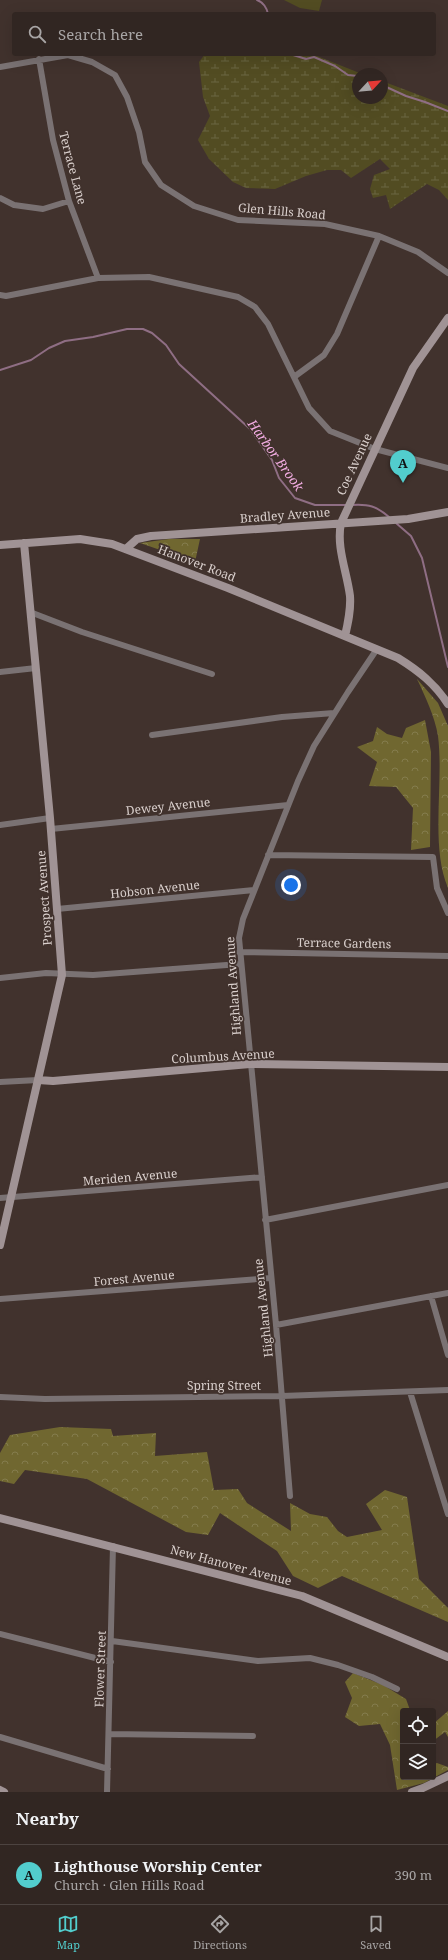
<!DOCTYPE html>
<meta charset="utf-8">
<style>
:root{--surface:#312622;--page:#3d322f;--text:#f1f3f6;--muted:#a8a5a5;--line:#4c4340;--accent:#52cdcd}
body{margin:0;font-family:"Noto Serif",serif;background:var(--page);color:var(--text)}
.controls{position:absolute;right:12px;bottom:12px;display:grid;overflow:hidden;border-radius:4px;box-shadow:0 4px 16px #0002}
.controls button{width:36px;height:36px;display:grid;place-items:center;padding:0;border:0;border-bottom:1px solid var(--line);background:var(--surface);color:var(--text);font:20px sans-serif}
.compass{position:absolute;left:352px;top:68px;width:36px;height:36px;border-radius:50%;background:var(--surface);box-shadow:0 4px 16px #0002;rotate:64deg}
.you{position:absolute;left:291px;top:885px;width:14px;height:14px;margin:-10px;border:3px solid #fff;border-radius:50%;background:#1a73e8;box-shadow:0 0 0 6px #1a73e833}
.badge{display:grid;place-items:center;width:26px;height:26px;border-radius:50%;background:var(--accent);color:#111;font-size:13px;font-weight:700}
.pin{position:absolute;translate:-50% -33px;filter:drop-shadow(0 1px 2px #0008)}
.pin::after{content:'';position:absolute;top:21px;width:14px;height:12px;background:inherit;clip-path:polygon(0 0,100% 0,50% 100%)}
.list{margin:0;padding:0;list-style:none}
h2{display:flex;justify-content:space-between;align-items:center;height:52px;margin:0;padding:0 16px;font-size:17px}
h2 small{font-size:13px;font-weight:400;color:var(--muted)}
.list li{display:grid;grid-template-columns:26px 1fr auto;gap:12px;align-items:center;box-sizing:border-box;height:60px;padding:0 16px;border-top:1px solid var(--line)}
.list b{display:block;font-size:15px;white-space:nowrap}
.list p{margin:0;font-size:13px;white-space:nowrap;color:var(--muted)}
.list em{font-size:13px;font-style:normal;color:var(--muted)}
.icon{flex:none;width:22px;height:22px;fill:none;stroke:currentColor;stroke-width:2;stroke-linecap:round;stroke-linejoin:round}
.map{position:relative;flex:none;width:448px;height:1792px;overflow:hidden}
.search{position:absolute;background:var(--surface);box-shadow:0 4px 16px #0002;left:12px;right:12px;top:12px;height:44px;display:flex;align-items:center;gap:10px;box-sizing:border-box;padding:0 14px;border-radius:4px;color:var(--muted);font-size:15px}
.sheet{height:112px;background:var(--surface)}
nav{display:flex;justify-content:space-around;align-items:center;box-sizing:border-box;height:56px;border-top:1px solid var(--line);background:var(--surface);font-size:11px;color:var(--muted)}
nav a{display:grid;justify-items:center;gap:2px}
nav .on{color:var(--accent)}
.map>svg:first-child{display:block}
</style>
<div class="map">
<svg width="448" height="1792" viewBox="0 0 448 1792">
<defs>
<pattern id="forest-crowns" width="20" height="18" patternUnits="userSpaceOnUse"><rect width="20" height="18" fill="#706730"/><path d="M2 6a3 3 0 1 1 6 0M12 15a3 3 0 1 1 6 0" fill="none" stroke="#847c4d"/></pattern>
<pattern id="wetland-marsh" width="20" height="14" patternUnits="userSpaceOnUse"><rect width="20" height="14" fill="#524c22"/><path d="M1 5h8M5 5V1M11 12h8M15 12V8" fill="none" stroke="#6a6541"/></pattern>
</defs>
<rect width="100%" height="100%" fill="#41322d"/>
<path fill="url(#forest-crowns)" d="M 169,539 L 200,539 L 195,562 L 140,543 Z
M 417,679 L 438,703 L 448,726 L 448,888 C 430,845 444,784 438,736 C 435,717 425,696 417,679 Z
M 425,720 L 431,752 L 430,847 L 411,850 L 413,808 L 396,787 L 369,786 L 377,762 L 357,747 L 373,741 L 377,727 L 387,734 L 402,738 L 406,728 Z
M 60,1427 L 111,1429 L 113,1436 L 156,1433 L 155,1456 L 207,1452 L 214,1490 L 238,1489 L 247,1503 L 291,1531 L 290,1503 L 310,1514 L 327,1517 L 338,1531 L 347,1537 L 382,1530 L 366,1504 L 385,1490 L 407,1497 L 419,1579 L 448,1608 L 448,1622 L 342,1576 L 318,1588 L 293,1576 L 277,1551 L 220,1513 L 208,1535 L 186,1532 L 87,1479 L 25,1470 L 14,1484 L 0,1481 L 0,1453 L 10,1435 Z
M 353,1673 L 383,1685 L 406,1699 L 410,1710 L 403,1711 L 401,1716 L 403,1721 L 403,1777 L 433,1777 L 433,1764 L 437,1763 L 448,1767 L 448,1770 L 424,1783 L 397,1790 L 390,1745 L 380,1724 L 359,1726 L 345,1717 L 352,1698 L 345,1682 Z
M 448,1711 L 448,1737 L 445,1732 L 433,1741 L 433,1724 Z"/>
<path fill="url(#wetland-marsh)" d="M 205,54 L 312,54 L 362,74 L 358,74 L 358,98 L 382,98 L 382,81 L 448,106 L 448,200 L 439,190 L 427,184 L 390,209 L 386,195 L 373,198 L 370,189 L 374,175 L 390,169 L 380,159 L 351,178 L 341,170 L 327,170 L 306,176 L 275,189 L 246,188 L 233,182 L 209,159 L 198,140 L 210,116 L 203,97 L 199,62 Z"/>
<path fill="#524c22" d="M 284,0 L 322,0 L 319,11 L 300,8 Z"/>
<g fill="none" stroke-linecap="round" stroke-linejoin="round">
<path stroke="#8f6e84" stroke-width="2" d="M 257,0 C 263,2 267,8 268,14
M 290,54 L 306,59 L 314,57 L 335,66 L 348,75 L 358,76
M 382,85 L 406,96 L 425,102 L 448,111
M 0,370 L 31,360 L 49,348 L 65,341 L 93,337 L 127,329 L 143,329 L 152,333 L 166,345 L 179,364 L 250,429 L 272,460 L 279,478 L 295,498 L 315,505 L 347,505
M 352,505 C 369,504 376,506 389,517
M 396,523 L 411,536 L 422,558 L 448,667"/>
<path stroke="#7a7273" stroke-width="6" d="M 39,59 L 53,140 L 69,201 L 98,278
M 0,67 L 68,55 L 92,62 L 115,75 L 127,97 L 139,132 L 145,162 L 161,185 L 194,206 L 238,220 L 325,224 L 379,236 L 418,252 L 448,273
M 0,198 L 14,205 L 43,209 L 69,201
M 0,295 L 6,296 L 98,278 L 149,277 L 238,297 L 255,307 L 268,324 L 309,408 L 330,431 L 375,449 L 448,468
M 294,377 L 324,355 L 337,334 L 379,236
M 30,612 L 82,632 L 212,674
M 0,672 L 36,668
M 152,735 L 282,717 L 334,713
M 0,825 L 50,818
M 51,829 L 288,805
M 268,855 L 433,857 L 437,888 L 448,913
M 57,909 L 254,890
M 239,952 L 448,956
M 0,978 L 46,973 L 93,975 L 240,964
M 0,1082 L 38,1080
M 0,1198 L 262,1177
M 265,1220 L 448,1185
M 431,1296 L 448,1355
M 0,1299 L 271,1278
M 276,1325 L 448,1293
M 410,1392 L 448,1514
M 0,1397 L 45,1399 L 282,1396 L 448,1390
M 290,1496 L 276,1325 L 239,938 L 243,919 L 298,781 L 314,746 L 348,692 L 377,649
M 0,1634 L 111,1662
M 112,1641 L 258,1661 L 310,1658 L 338,1665 L 372,1677 L 397,1689
M 109,1734 L 253,1736
M 0,1737 L 108,1769
M 107,1792 L 113,1546"/>
<path stroke="#a09395" stroke-width="8" d="M 0,545 L 80,539 L 112,544 L 228,588 L 398,658 C 419,671 435,684 448,704
M 127,548 L 137,539 L 151,536 L 408,519 L 448,512
M 345,636 C 348,623 351,610 350,596 C 347,572 336,547 341,523 L 413,368 L 448,318
M 38,1080 L 53,1081 L 250,1064 L 448,1067
M 0,1245 L 62,975 L 50,818 L 24,543
M 0,1518 L 302,1596 L 448,1657
M 0,1790 L 4,1792
M 412,1792 L 423,1788 L 448,1776"/>
</g>
<g text-anchor="middle" dominant-baseline="central" stroke-width="3.5" stroke-linejoin="round" paint-order="stroke">
<g font-size="12" fill="#d9cfcc" stroke="#41322d">
<text transform="translate(73 168) rotate(75)">Terrace Lane</text>
<text transform="translate(282 211) rotate(5)">Glen Hills Road</text>
<text transform="translate(354 464) rotate(-65)">Coe Avenue</text>
<text transform="translate(285 515) rotate(-4)">Bradley Avenue</text>
<text transform="translate(197 563) rotate(21)">Hanover Road</text>
<text transform="translate(168 806) rotate(-6)">Dewey Avenue</text>
<text transform="translate(155 889) rotate(-6)">Hobson Avenue</text>
<text transform="translate(44 898) rotate(-94)">Prospect Avenue</text>
<text transform="translate(344 943) rotate(1)">Terrace Gardens</text>
<text transform="translate(233 986) rotate(-94)">Highland Avenue</text>
<text transform="translate(223 1056) rotate(-3)">Columbus Avenue</text>
<text transform="translate(130 1177) rotate(-5)">Meriden Avenue</text>
<text transform="translate(134 1278) rotate(-5)">Forest Avenue</text>
<text transform="translate(263 1308) rotate(-96)">Highland Avenue</text>
<text x="224" y="1385">Spring Street</text>
<text transform="translate(231 1565) rotate(15)">New Hanover Avenue</text>
<text transform="translate(100 1669) rotate(-88)">Flower Street</text>
</g>
<g font-size="13" font-style="italic" fill="#f3ade3" stroke="#41322d">
<text transform="translate(276 455) rotate(54)">Harbor Brook</text>
</g>
</g>
</svg>
<div class="controls">
<button><svg class="icon" aria-label="locate" viewBox="0 0 24 24"><circle cx="12" cy="12" r="6"/><path d="M12 2v4M12 18v4M2 12h4M18 12h4"/></svg></button>
<button><svg class="icon" aria-label="layers" viewBox="0 0 24 24"><path d="M12 4l9 5-9 5-9-5zM3 14l9 5 9-5"/></svg></button>
</div>
<svg class="compass" viewBox="-18 -18 36 36"><path d="M0-13l5 13h-10z" fill="#e53935"/><path d="M0 13l5-13h-10z" fill="#a8a5a5"/></svg>
<div class="you"></div>
<div class="pin badge" style="left:403px;top:483px">A</div>
<div class="search"><svg class="icon" aria-label="search" viewBox="0 0 24 24"><circle cx="10" cy="10" r="6"/><path d="M15 15l6 6"/></svg>Search here</div>
</div>
<section class="sheet">
<h2>Nearby<small></small></h2>
<ul class="list">
<li><span class="badge">A</span><div><b>Lighthouse Worship Center</b><p>Church · Glen Hills Road</p></div><em>390 m</em></li>
</ul>
</section>
<nav>
<a class="on"><svg class="icon" aria-label="map" viewBox="0 0 24 24"><path d="M3 6l6-2 6 2 6-2v14l-6 2-6-2-6 2zM9 4v14M15 6v14"/></svg>Map</a>
<a><svg class="icon" aria-label="directions" viewBox="0 0 24 24"><path d="M12 3l9 9-9 9-9-9zM9 14v-3h6M13 9l2 2-2 2"/></svg>Directions</a>
<a><svg class="icon" aria-label="saved" viewBox="0 0 24 24"><path d="M7 4h10v16l-5-4-5 4z"/></svg>Saved</a>
</nav>
